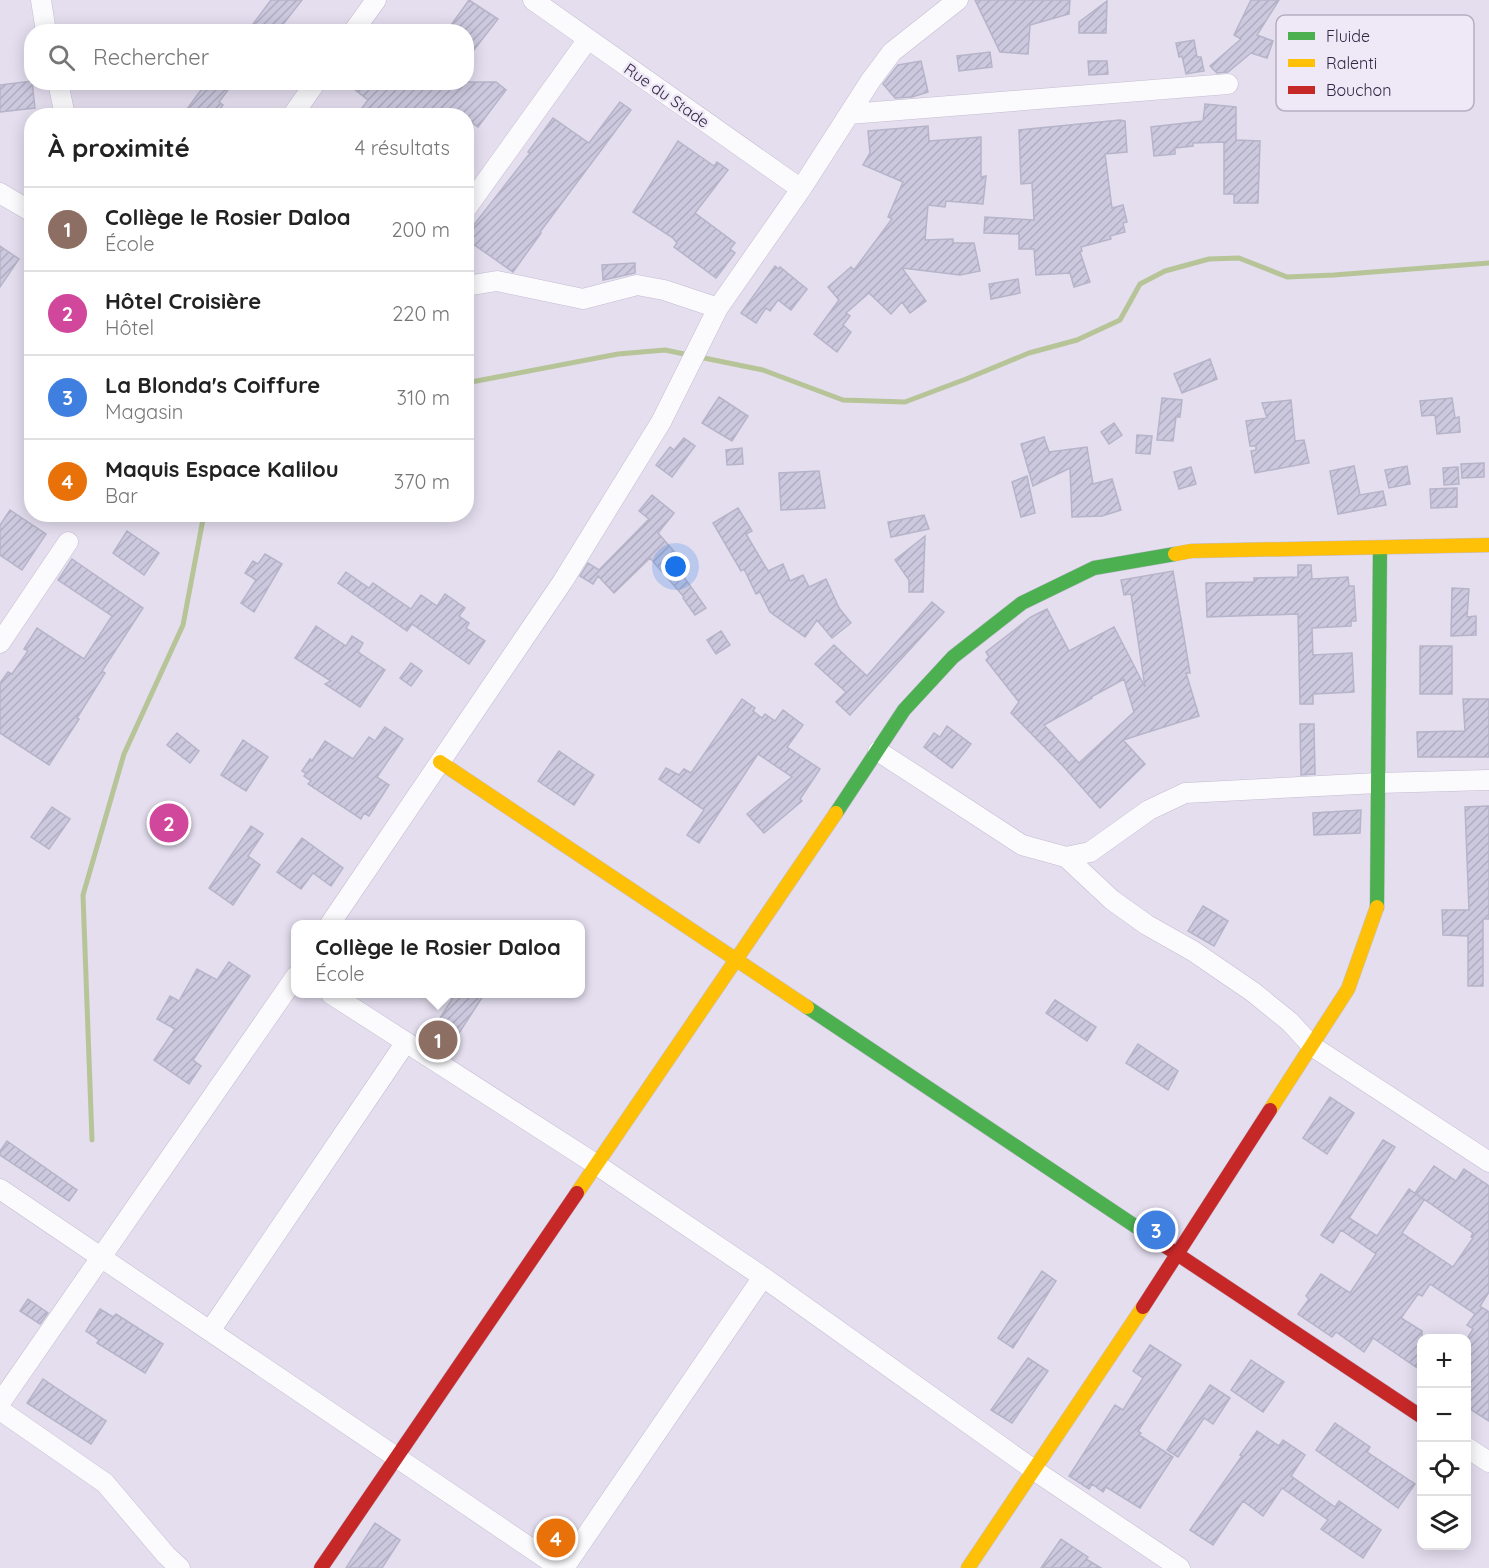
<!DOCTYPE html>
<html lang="fr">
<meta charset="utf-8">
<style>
:root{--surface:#fff;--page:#f2f2f2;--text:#222;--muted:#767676;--line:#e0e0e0;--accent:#70667f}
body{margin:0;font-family:Quicksand,sans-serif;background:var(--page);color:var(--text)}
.controls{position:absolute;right:18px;bottom:18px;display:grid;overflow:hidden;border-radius:12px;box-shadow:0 3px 15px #0003}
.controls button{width:54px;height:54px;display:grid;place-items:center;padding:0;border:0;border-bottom:2px solid var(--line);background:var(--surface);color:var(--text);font:30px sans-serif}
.you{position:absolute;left:676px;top:567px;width:21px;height:21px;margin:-15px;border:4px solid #fff;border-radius:50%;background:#1a73e8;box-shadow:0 0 0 9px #1a73e833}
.badge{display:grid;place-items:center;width:39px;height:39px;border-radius:50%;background:var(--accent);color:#fff;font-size:20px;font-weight:700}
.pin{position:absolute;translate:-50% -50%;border:3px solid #fff;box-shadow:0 2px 6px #0006}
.popup{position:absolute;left:291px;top:920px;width:294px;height:78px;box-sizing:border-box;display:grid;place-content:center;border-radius:12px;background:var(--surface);filter:drop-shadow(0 2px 4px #0005);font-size:20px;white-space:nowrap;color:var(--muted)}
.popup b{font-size:22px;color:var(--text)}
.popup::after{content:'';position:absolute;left:50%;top:100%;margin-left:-12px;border:12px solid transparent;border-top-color:var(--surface)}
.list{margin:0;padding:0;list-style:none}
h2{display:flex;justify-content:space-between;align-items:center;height:78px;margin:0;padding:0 24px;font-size:26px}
h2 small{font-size:20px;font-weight:400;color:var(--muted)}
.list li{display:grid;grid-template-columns:39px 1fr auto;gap:18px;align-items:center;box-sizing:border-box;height:84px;padding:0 24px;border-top:2px solid var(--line)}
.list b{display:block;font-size:22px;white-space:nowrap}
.list p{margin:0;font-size:20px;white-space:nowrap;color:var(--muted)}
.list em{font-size:20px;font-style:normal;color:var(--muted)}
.icon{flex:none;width:33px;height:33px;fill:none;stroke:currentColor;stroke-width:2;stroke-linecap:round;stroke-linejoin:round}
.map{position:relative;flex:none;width:1489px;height:1568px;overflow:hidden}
.search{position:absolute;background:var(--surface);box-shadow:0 3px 15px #0003;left:24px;top:24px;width:450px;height:66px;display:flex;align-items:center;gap:15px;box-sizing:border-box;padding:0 21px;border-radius:24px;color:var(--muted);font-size:22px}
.panel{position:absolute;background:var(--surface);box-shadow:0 3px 15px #0003;left:24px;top:108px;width:450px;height:414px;border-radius:24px}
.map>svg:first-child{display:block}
</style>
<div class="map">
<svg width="1489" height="1568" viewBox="0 0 1489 1568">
<defs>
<pattern id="building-hatch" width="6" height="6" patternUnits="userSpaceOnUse" patternTransform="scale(1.5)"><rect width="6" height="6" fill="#ccc9df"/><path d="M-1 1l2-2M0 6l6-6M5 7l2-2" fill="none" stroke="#b0acc1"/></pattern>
</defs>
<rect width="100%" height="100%" fill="#e4deef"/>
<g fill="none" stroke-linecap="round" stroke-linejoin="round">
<path stroke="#b7c498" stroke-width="5" d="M 699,357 L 763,370 L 843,400 L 905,402 L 966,379 L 1029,353 L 1077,340 L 1120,320 L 1140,284 L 1165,271 L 1209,259 L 1239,258 L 1287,277 L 1334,275 L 1489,263
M 466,383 L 618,354 L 665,350 L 689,355
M 92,1140 L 83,895 L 124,754 L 183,625 L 204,514"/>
</g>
<path fill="url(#building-hatch)" stroke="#b6b4c8" stroke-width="1.5" fill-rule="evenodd" d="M 271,0 L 302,0 L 277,32 L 247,32 Z
M 469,0 L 498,19 L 466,60 L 466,32 L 446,32 Z
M 975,0 L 1070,0 L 1069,14 L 1030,25 L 1028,54 L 1000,52 Z
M 1251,0 L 1279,0 L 1257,35 L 1273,41 L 1267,58 L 1251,53 L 1228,72 L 1217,73 L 1210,66 L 1241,39 L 1234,35 Z
M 1107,1 L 1106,33 L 1079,33 L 1079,22 Z
M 1194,40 L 1197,57 L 1201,57 L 1204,71 L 1186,74 L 1182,56 L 1179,57 L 1176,43 Z
M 990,52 L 992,67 L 959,71 L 957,56 Z
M 921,61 L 928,92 L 912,97 L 895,98 L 883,84 L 898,65 Z
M 1088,61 L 1107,61 L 1108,74 L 1089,75 Z
M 32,81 L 35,108 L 0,112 L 0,85 Z
M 207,82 L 230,82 L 226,88 L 228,90 L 219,102 L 223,105 L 215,116 L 185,116 L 189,111 L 187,109 Z
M 345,82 L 496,82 L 506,90 L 478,127 L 466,118 L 466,116 L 356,116 L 368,100 Z
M 620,102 L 631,110 L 540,232 L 541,233 L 513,272 L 466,239 L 466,235 L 530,153 L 528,152 L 553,118 L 589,143 Z
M 1205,104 L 1236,107 L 1236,140 L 1260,141 L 1258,203 L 1234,203 L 1234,194 L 1224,194 L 1224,142 L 1193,143 L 1193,146 L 1175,148 L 1175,154 L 1154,156 L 1151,127 L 1203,121 Z
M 1120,120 L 1125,121 L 1127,152 L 1105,154 L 1112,208 L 1123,205 L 1127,222 L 1123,223 L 1125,232 L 1110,236 L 1111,239 L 1081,247 L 1082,251 L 1080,252 L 1090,282 L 1074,287 L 1070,273 L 1036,275 L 1034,249 L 1019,249 L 1019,234 L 984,233 L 985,217 L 1034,220 L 1032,183 L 1021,184 L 1019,130 Z
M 928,126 L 929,141 L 981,137 L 981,177 L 986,176 L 983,204 L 946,201 L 945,207 L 928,205 L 925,240 L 953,239 L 953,243 L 974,243 L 980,271 L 960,275 L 902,268 L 926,301 L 910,313 L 902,302 L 891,314 L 869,293 L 846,313 L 850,316 L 843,325 L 851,332 L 837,352 L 814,334 L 839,300 L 828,287 L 851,267 L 854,270 L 892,219 L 888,217 L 903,182 L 863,165 L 870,153 L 868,131 Z
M 678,141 L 714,166 L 717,162 L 728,170 L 695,213 L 735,243 L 730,249 L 735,253 L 716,278 L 674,247 L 677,243 L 673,238 L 633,212 Z
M 0,246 L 19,259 L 0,287 Z
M 635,263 L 635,273 L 603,280 L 602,265 Z
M 775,266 L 779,269 L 780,267 L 807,289 L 791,310 L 778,300 L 770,311 L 766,308 L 756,323 L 741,313 Z
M 1018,279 L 1020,293 L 991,299 L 989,284 Z
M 1210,359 L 1217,379 L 1182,393 L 1174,374 Z
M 719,397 L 748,416 L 732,441 L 702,423 Z
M 1162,398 L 1182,400 L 1180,417 L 1176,417 L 1173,441 L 1157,440 Z
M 1452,398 L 1455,418 L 1459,417 L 1460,432 L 1437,434 L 1435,415 L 1422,416 L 1420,401 Z
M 1291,400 L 1295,441 L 1304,440 L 1309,463 L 1255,473 L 1251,451 L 1256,450 L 1256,446 L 1250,446 L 1246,421 L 1267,418 L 1262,403 Z
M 1114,423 L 1122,435 L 1109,444 L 1101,432 Z
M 1137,435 L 1152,436 L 1150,454 L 1136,453 Z
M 1044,437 L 1049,452 L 1087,447 L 1093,484 L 1112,479 L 1121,510 L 1102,516 L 1072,517 L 1070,468 L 1033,486 L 1021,444 Z
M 684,438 L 695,446 L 672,477 L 656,465 L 670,447 L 674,450 Z
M 742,448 L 743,464 L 727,465 L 726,450 Z
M 1484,463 L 1484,477 L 1462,478 L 1461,464 Z
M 1354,466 L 1360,495 L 1383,491 L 1386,505 L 1338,514 L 1330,471 Z
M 1407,466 L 1410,484 L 1389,488 L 1385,470 Z
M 1191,467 L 1196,484 L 1179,489 L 1174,472 Z
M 1458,467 L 1459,484 L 1444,485 L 1443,468 Z
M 819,471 L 825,508 L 781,510 L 779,473 Z
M 1027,476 L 1035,513 L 1021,517 L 1012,482 Z
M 1457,488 L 1457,507 L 1431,508 L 1430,489 Z
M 652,495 L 674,513 L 658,533 L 685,564 L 679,570 L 706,608 L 695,615 L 683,598 L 684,597 L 650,558 L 614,593 L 598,576 L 593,584 L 580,576 L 588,563 L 599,570 L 649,519 L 639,511 Z
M 738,508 L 752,531 L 746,534 L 768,571 L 783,564 L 790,581 L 803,575 L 809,587 L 826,579 L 839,608 L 851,623 L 832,638 L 817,620 L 805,637 L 770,612 L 760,592 L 756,594 L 744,569 L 741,571 L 713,523 Z
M 10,510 L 46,534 L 22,570 L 0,555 L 0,525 Z
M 924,515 L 929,529 L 891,537 L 888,522 Z
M 127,531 L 159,553 L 144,575 L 113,553 Z
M 925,536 L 923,592 L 909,592 L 909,580 L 895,560 Z
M 265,554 L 282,564 L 254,612 L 241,603 L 256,580 L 245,573 L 253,561 L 258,564 Z
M 72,559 L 143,608 L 102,671 L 105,673 L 77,718 L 79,719 L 49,765 L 0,733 L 0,683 L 8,672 L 12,674 L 28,651 L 24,649 L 37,628 L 84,659 L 112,616 L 58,580 Z
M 1298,565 L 1311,565 L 1312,579 L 1348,577 L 1349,586 L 1354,586 L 1356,621 L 1351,621 L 1351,626 L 1312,628 L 1313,655 L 1352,653 L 1354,692 L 1313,694 L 1313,704 L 1300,704 L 1298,614 L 1207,617 L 1206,583 L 1254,582 L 1254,578 L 1298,577 Z
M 1173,571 L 1190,673 L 1186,673 L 1199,716 L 1123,740 L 1145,764 L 1100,808 L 1064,767 L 1011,713 L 1019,702 L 986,660 L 989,657 L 986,652 L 1031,617 L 1047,609 L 1069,651 L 1114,627 L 1145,687 L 1131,594 L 1124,595 L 1121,580 ZM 1124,679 L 1134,712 L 1079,763 L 1044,725 L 1092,698 L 1091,697 Z
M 346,572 L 369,588 L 373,583 L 411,609 L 421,595 L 437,606 L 445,594 L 465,608 L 459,616 L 469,623 L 466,628 L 485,641 L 469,664 L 412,624 L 407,631 L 338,583 Z
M 1452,588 L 1469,589 L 1467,617 L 1476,616 L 1476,635 L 1451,636 Z
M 932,602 L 944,612 L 850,715 L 836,702 L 846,692 L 815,664 L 834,645 L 867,676 Z
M 316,626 L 346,646 L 352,636 L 363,643 L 358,652 L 385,670 L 360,707 L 325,684 L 331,681 L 295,658 Z
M 721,631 L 730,645 L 716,654 L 707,640 Z
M 1420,646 L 1452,646 L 1452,694 L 1420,694 Z
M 411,663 L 422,671 L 411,686 L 400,678 Z
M 742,699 L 755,708 L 753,711 L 762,718 L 765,714 L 775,721 L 783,710 L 803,725 L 787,747 L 820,769 L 800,799 L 802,801 L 764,833 L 747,814 L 792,777 L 758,754 L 699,843 L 687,835 L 704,810 L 659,779 L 666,768 L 679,775 L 684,769 L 691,773 Z
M 1463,699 L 1489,699 L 1489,757 L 1418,757 L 1417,732 L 1465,731 Z
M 1300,724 L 1314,724 L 1315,774 L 1301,775 Z
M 947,726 L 971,744 L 952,768 L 924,747 L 934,733 L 940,737 Z
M 385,727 L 403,739 L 377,777 L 389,785 L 369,816 L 364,813 L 361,819 L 308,784 L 311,781 L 304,776 L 306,773 L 302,771 L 310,759 L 312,761 L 325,741 L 353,759 L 369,737 L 375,741 Z
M 177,733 L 199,751 L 190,763 L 167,745 Z
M 243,740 L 268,757 L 246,791 L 221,775 Z
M 559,751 L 594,775 L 574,805 L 538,781 Z
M 1489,806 L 1489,919 L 1483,919 L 1483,986 L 1468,986 L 1468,936 L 1443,935 L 1442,910 L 1469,910 L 1465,807 Z
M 52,807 L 70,819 L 49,849 L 31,837 Z
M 1361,810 L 1360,833 L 1314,835 L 1313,813 Z
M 251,826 L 263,834 L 248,856 L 260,865 L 233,905 L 209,888 Z
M 302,838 L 343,868 L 331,886 L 313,873 L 301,889 L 277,872 Z
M 1203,906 L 1228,921 L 1214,946 L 1188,931 Z
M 229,962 L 250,976 L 193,1060 L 201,1066 L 189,1084 L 154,1060 L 175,1029 L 157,1019 L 170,996 L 179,1001 L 197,969 L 217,980 Z
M 456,993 L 485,993 L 446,1053 L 426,1040 Z
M 1055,1000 L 1096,1027 L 1087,1041 L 1046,1013 Z
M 1138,1044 L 1178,1071 L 1168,1090 L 1126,1063 Z
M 1330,1097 L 1354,1113 L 1327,1154 L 1303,1138 Z
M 1383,1140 L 1395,1147 L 1349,1218 L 1377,1236 L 1409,1189 L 1424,1200 L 1402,1233 L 1453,1267 L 1473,1238 L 1471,1237 L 1473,1233 L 1415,1193 L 1434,1166 L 1456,1181 L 1464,1169 L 1489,1186 L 1489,1292 L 1480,1306 L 1489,1312 L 1489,1421 L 1467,1407 L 1467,1339 L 1473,1329 L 1467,1325 L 1475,1314 L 1430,1284 L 1422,1296 L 1418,1294 L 1401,1318 L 1422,1331 L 1422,1371 L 1373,1338 L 1364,1352 L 1336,1332 L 1332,1337 L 1298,1314 L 1309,1299 L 1306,1296 L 1321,1274 L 1350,1293 L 1376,1254 L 1341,1230 L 1333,1243 L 1321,1235 Z
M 7,1141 L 77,1190 L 69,1201 L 0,1155 L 0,1151 Z
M 1042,1271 L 1056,1281 L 1013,1348 L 998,1338 Z
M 28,1299 L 48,1313 L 40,1324 L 20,1311 Z
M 100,1309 L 113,1317 L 116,1314 L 163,1344 L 145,1373 L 97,1343 L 99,1340 L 86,1331 Z
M 1150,1345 L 1181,1365 L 1138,1431 L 1141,1433 L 1139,1435 L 1173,1457 L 1140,1508 L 1106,1487 L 1103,1492 L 1092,1484 L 1089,1489 L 1069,1476 L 1115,1405 L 1123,1410 L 1143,1378 L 1133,1371 Z
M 1028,1358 L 1048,1371 L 1012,1423 L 991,1410 Z
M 1251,1360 L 1284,1382 L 1263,1412 L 1231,1390 Z
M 43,1379 L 106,1421 L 91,1444 L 27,1403 Z
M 1210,1385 L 1230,1398 L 1213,1424 L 1204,1418 L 1178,1457 L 1167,1450 Z
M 1335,1423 L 1370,1447 L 1367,1452 L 1415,1484 L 1398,1508 L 1316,1450 Z
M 1257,1431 L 1279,1446 L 1283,1440 L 1305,1455 L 1291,1476 L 1335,1507 L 1339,1501 L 1381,1530 L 1363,1558 L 1321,1529 L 1328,1520 L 1282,1488 L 1263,1516 L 1243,1501 L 1213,1545 L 1190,1530 L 1242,1456 L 1240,1455 Z
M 375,1523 L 400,1540 L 382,1568 L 346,1568 Z
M 1061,1539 L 1088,1557 L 1086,1559 L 1101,1568 L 1041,1568 Z"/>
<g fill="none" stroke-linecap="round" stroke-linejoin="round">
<g stroke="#c4bcd1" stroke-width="21">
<path id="street" d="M 41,0 L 46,32
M 533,0 L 801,189
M 353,32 L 376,0
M 58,82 L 65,116
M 849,114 L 1228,84
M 292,116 L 316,82
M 0,193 L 32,212
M 466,209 L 588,39
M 466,286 L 497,281 L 583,299 L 637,285 L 664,290 L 718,308
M 0,643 L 68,542
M 878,751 L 1022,845 L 1066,857 L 1090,852 L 1149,810 L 1185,793 L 1378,783 L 1489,780
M 1066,857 L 1112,900 L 1147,925 L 1193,951 L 1253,992 L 1290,1022 L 1312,1046 L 1489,1162
M 330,924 L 563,581 L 661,422 L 718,308 L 801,189 L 871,80 L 892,52 L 958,0
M 331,994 L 597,1165 L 763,1277 L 1034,1470 L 1180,1568
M 0,1189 L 560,1568
M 210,1331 L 406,1042
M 0,1403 L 296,976
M 0,1410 L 105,1483 L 166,1555 L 180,1568
M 1466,1447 L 1489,1462
M 564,1568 L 763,1277"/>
</g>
<g stroke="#c4bcd1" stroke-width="15">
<path id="fast" d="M 836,813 L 904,710 L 953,657 L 1022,603 L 1094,568 L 1175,554
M 1377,907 L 1380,548
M 807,1007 L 1162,1244"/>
</g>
<g stroke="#c4bcd1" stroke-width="15">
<path id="slow" d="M 1175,554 L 1191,551 L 1489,545
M 440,762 L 807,1007
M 1270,1110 L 1348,989 L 1377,907
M 577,1193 L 836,813
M 968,1568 L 1143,1307"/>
</g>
<g stroke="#c4bcd1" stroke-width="15">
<path id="jam" d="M 1162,1244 L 1422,1417
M 1143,1307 L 1270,1110
M 321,1568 L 577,1193"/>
</g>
<use href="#street" stroke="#fbfafd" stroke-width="20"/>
<use href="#fast" stroke="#4caf50" stroke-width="14"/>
<use href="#slow" stroke="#ffc107" stroke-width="14"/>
<use href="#jam" stroke="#c62828" stroke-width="14"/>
</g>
<g text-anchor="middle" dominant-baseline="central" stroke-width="5" stroke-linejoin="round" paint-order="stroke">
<g font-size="16" fill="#322642" stroke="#eee8f7">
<text transform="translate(667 95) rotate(35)">Rue du Stade</text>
</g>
</g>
<rect x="1276" y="15" width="198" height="96" rx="9" fill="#eee8f7" stroke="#b6aec1" stroke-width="1.5"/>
<rect x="1288" y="32" width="27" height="8" fill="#4caf50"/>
<rect x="1288" y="59" width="27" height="8" fill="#ffc107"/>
<rect x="1288" y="86" width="27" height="8" fill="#c62828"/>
<g font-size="16" fill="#322642">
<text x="1326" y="42">Fluide</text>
<text x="1326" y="69">Ralenti</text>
<text x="1326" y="96">Bouchon</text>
</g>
</svg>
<div class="controls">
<button>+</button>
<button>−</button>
<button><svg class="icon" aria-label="locate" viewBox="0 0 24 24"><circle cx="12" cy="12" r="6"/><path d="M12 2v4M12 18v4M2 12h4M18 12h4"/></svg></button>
<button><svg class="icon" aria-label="layers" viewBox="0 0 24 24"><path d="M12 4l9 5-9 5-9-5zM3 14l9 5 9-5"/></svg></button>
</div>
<div class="you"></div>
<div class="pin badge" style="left:438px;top:1040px;background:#8d6e63">1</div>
<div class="popup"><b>Collège le Rosier Daloa</b>École</div>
<div class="pin badge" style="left:169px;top:823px;background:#d1479c">2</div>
<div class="pin badge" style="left:1156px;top:1230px;background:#3f7fe0">3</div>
<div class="pin badge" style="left:556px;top:1538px;background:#e8710a">4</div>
<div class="search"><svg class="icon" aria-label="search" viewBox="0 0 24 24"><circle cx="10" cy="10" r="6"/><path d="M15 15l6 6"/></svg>Rechercher</div>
<section class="panel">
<h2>À proximité<small>4 résultats</small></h2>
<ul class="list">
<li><span class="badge" style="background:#8d6e63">1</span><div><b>Collège le Rosier Daloa</b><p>École</p></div><em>200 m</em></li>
<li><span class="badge" style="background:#d1479c">2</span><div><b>Hôtel Croisière</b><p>Hôtel</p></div><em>220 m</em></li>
<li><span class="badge" style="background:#3f7fe0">3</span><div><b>La Blonda's Coiffure</b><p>Magasin</p></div><em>310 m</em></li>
<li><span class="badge" style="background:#e8710a">4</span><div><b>Maquis Espace Kalilou</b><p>Bar</p></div><em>370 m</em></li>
</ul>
</section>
</div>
